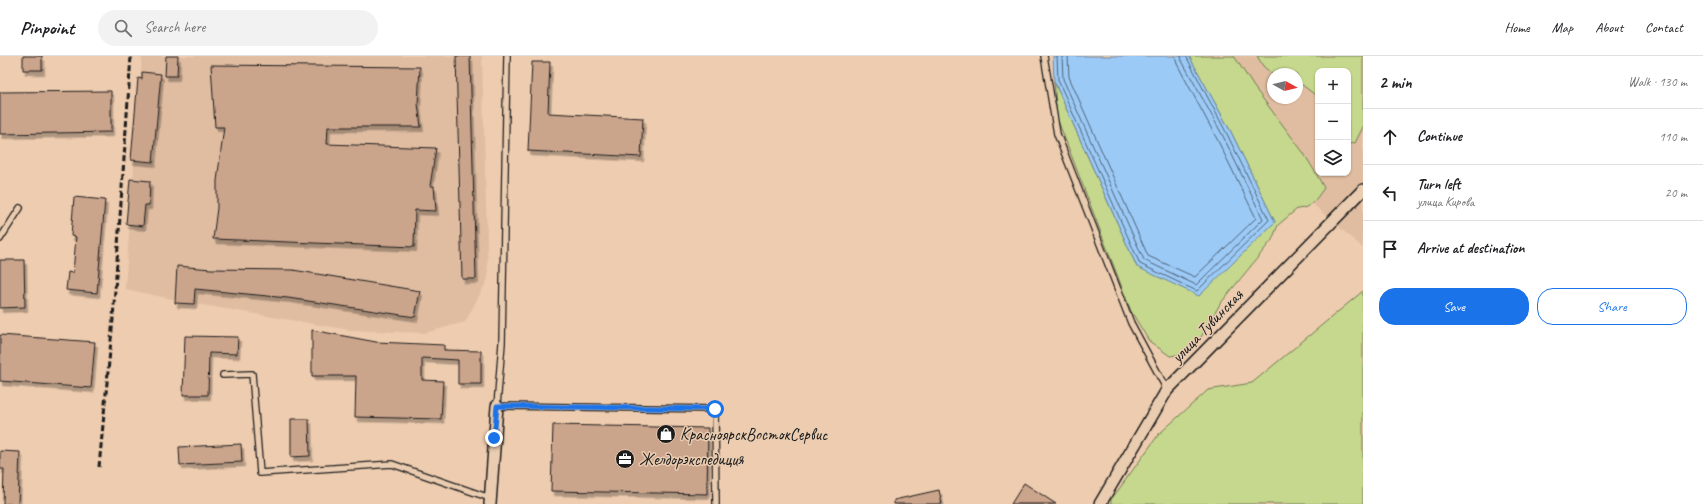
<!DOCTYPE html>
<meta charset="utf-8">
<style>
:root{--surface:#fff;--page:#f2f2f2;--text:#202124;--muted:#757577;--line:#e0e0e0;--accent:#1a73e8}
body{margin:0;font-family:Caveat,sans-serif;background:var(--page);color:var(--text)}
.controls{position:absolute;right:12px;top:12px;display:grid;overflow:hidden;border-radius:8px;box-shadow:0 1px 3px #0004}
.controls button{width:36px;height:36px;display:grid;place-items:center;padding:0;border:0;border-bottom:1px solid var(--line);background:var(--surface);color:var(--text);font:20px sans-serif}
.compass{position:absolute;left:1267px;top:12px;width:36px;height:36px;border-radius:50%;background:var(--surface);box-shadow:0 1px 3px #0004;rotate:98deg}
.stop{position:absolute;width:12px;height:12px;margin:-9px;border:3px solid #1a73e8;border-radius:50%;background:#fff}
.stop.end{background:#1a73e8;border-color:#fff;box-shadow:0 1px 4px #0008}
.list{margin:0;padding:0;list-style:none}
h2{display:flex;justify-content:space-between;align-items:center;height:52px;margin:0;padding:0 16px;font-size:17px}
h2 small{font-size:13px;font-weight:400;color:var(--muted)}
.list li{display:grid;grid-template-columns:26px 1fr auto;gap:12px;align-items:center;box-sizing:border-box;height:56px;padding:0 16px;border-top:1px solid var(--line)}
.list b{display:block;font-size:15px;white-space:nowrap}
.list p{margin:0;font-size:13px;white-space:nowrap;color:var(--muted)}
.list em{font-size:13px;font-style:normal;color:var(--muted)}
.actions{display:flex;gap:8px;padding:12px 16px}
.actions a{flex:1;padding:9px 0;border:1px solid var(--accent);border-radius:16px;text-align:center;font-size:14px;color:var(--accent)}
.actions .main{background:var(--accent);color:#fff}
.icon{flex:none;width:22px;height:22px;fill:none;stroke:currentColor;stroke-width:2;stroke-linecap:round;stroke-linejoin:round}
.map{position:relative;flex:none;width:1363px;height:448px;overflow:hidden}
header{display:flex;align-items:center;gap:24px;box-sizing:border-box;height:56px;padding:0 20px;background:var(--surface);border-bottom:1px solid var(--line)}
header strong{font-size:19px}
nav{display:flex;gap:22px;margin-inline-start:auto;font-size:14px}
.search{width:280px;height:36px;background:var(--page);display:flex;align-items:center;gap:10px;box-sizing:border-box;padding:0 14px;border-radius:22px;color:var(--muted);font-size:15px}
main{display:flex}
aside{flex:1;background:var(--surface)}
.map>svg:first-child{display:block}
</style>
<header>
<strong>Pinpoint</strong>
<div class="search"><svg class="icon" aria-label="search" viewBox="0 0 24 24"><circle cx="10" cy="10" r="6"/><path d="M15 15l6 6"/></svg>Search here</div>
<nav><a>Home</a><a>Map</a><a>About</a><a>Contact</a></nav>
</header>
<main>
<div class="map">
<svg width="1363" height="448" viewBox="0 0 1363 448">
<defs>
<filter id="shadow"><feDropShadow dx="2.5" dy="4.5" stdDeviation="0" flood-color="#0004"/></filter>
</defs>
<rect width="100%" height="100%" fill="#eeccaf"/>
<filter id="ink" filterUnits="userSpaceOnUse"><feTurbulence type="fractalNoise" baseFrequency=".025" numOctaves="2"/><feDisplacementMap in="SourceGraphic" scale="8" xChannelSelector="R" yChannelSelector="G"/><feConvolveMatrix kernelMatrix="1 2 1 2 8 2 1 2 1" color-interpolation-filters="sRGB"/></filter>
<g filter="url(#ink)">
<path fill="#e0bda1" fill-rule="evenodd" d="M 142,0 L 482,0 L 488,223 L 465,266 L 425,277 L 350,274 L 196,248 L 125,233 Z
M 1197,0 L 1363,0 L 1363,192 L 1231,76 ZM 1318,15 L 1348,15 L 1348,117 L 1318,117 ZM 1273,18 L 1297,18 L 1297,42 L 1273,42 Z"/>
<path fill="#c5d88d" stroke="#707a54" d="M 1189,0 L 1234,0 L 1254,31 L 1303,96 L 1317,119 L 1324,132 C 1315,144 1312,152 1297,153 L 1278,169 L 1272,184 L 1220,248 L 1201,281 L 1182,298 L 1170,300 L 1149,285 L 1131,255 L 1057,62 L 1054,25 L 1137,211 L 1237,201 L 1275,166 L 1231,76 Z
M 1257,0 L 1363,0 L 1363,71 L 1355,87 L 1348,88 L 1348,15 L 1318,15 L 1318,41 L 1297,25 L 1297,18 L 1273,18 L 1273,19 L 1263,10 Z
M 1363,235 L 1363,448 L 1111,448 L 1111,444 L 1159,378 L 1208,334 L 1252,327 Z"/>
<path fill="#9ccaf7" stroke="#69849f" d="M 1053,0 L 1189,0 L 1231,76 L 1275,166 L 1199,240 L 1137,211 L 1054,25 Z"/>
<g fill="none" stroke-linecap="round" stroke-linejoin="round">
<path stroke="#4f6274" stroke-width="1" d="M 1057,0 L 1058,24 L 1140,208 L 1197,235 L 1269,164 L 1227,78 L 1186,0
M 1062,0 L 1063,23 L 1144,204 L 1196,229 L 1263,163 L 1223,80 L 1182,5 L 1181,0
M 1068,0 L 1069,21 L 1148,200 L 1195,221 L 1256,162 L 1217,83 L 1177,8 L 1175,0"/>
</g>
<path fill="#cba48c" stroke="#1c1c1c" filter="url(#shadow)" d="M 23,0 L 42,0 L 42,14 L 23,14 Z
M 166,0 L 178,0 L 177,20 L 165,20 Z
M 456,0 L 470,0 L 476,223 L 462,223 Z
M 532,6 L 550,6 L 548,57 L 643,62 L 641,101 L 528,95 Z
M 211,9 L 420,11 L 418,48 L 421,71 L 328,71 L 327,88 L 436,92 L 430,130 L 434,130 L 436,155 L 415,154 L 414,191 L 213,183 L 217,152 L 217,125 L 224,71 L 215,71 Z
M 142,16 L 161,18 L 153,106 L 131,104 L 138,22 L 142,23 Z
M 111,35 L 111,76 L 0,78 L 0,36 Z
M 130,123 L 150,125 L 149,149 L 145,149 L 143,170 L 126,168 Z
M 74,141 L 105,144 L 97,237 L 66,234 L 68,216 L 73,217 L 76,181 L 71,180 Z
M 0,204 L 24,204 L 25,251 L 0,252 Z
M 177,210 L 211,213 L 293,214 L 420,235 L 415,261 L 288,242 L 195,233 L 194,248 L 175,247 Z
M 312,274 L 376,286 L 444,289 L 444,294 L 481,295 L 481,328 L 458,328 L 458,304 L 422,302 L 422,324 L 443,325 L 441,363 L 355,361 L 356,320 L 312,320 Z
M 0,279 L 95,286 L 91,332 L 0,325 Z
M 185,280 L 238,281 L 237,298 L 209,297 L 208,339 L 183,339 Z
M 291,363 L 309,363 L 310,400 L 291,401 Z
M 553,369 L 708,372 L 707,438 L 551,435 Z
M 241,388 L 242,406 L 180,409 L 179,391 Z
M 0,395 L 20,396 L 18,448 L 3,448 L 4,413 L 0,413 Z
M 1024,427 L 1056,448 L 1011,448 Z
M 939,434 L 942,448 L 894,448 L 894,444 Z"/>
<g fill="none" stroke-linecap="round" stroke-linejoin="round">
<g stroke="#1c1c1c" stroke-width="8">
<path id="lane" d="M 507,0 L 502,287 L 497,350 L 715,353 L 716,448
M 1044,0 L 1057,78 L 1131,267 L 1167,334
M 0,183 L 20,152
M 223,319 L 252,318 L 260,417 L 392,408 L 490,442"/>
</g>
<g stroke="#1c1c1c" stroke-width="14">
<path id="street" d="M 490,448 L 497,350
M 1100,448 L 1167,334 L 1363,134"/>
</g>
<use href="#lane" stroke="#eaccb0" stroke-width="5.5"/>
<use href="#street" stroke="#eaccb0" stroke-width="11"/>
<path stroke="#1c1c1c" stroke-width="3" stroke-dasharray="6 3" stroke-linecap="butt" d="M 99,411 L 113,263 L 131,0"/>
</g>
</g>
<g fill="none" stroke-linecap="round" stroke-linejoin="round" filter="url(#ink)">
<path stroke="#1a73e8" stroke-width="5" d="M 494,382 L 497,350 L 715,353"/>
</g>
<defs>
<g id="shop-disc" transform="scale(1)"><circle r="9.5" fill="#1c1c1c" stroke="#eaccb0"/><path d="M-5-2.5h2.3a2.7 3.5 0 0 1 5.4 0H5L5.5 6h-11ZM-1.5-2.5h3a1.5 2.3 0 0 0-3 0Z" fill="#fff"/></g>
<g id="office-disc" transform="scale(1)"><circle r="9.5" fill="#1c1c1c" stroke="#eaccb0"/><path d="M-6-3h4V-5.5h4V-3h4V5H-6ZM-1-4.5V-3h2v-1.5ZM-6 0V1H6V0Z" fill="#fff"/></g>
</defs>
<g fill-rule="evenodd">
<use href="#shop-disc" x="666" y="378"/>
<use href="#office-disc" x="625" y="403"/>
</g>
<g text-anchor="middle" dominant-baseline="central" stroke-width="3" stroke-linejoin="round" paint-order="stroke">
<g font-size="17" fill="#1c1c1c" stroke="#eaccb0">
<text transform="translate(1207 270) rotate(-46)">улица Тувинская</text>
</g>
<g font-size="17" fill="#1c1c1c" stroke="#eaccb0" text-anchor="start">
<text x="680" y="378">КрасноярскВостокСервис</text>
<text x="639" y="403">Желдорэкспедиция</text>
</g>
</g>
</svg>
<div class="controls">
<button>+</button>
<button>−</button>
<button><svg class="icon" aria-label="layers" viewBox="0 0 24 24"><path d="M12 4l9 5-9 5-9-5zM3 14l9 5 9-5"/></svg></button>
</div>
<svg class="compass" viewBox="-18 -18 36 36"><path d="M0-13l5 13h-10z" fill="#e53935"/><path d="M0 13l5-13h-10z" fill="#757577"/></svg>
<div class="stop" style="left:715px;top:353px"></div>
<div class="stop end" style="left:494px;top:382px"></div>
</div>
<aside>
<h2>2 min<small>Walk · 130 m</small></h2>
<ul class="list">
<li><svg class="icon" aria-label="ahead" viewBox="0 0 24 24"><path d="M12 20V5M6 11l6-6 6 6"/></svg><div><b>Continue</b></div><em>110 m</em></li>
<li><svg class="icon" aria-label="left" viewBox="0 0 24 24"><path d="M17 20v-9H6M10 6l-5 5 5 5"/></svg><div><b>Turn left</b><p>улица Кирова</p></div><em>20 m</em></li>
<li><svg class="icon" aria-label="arrive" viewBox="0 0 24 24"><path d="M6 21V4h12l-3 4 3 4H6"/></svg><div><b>Arrive at destination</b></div></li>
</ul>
<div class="actions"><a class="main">Save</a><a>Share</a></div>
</aside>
</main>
